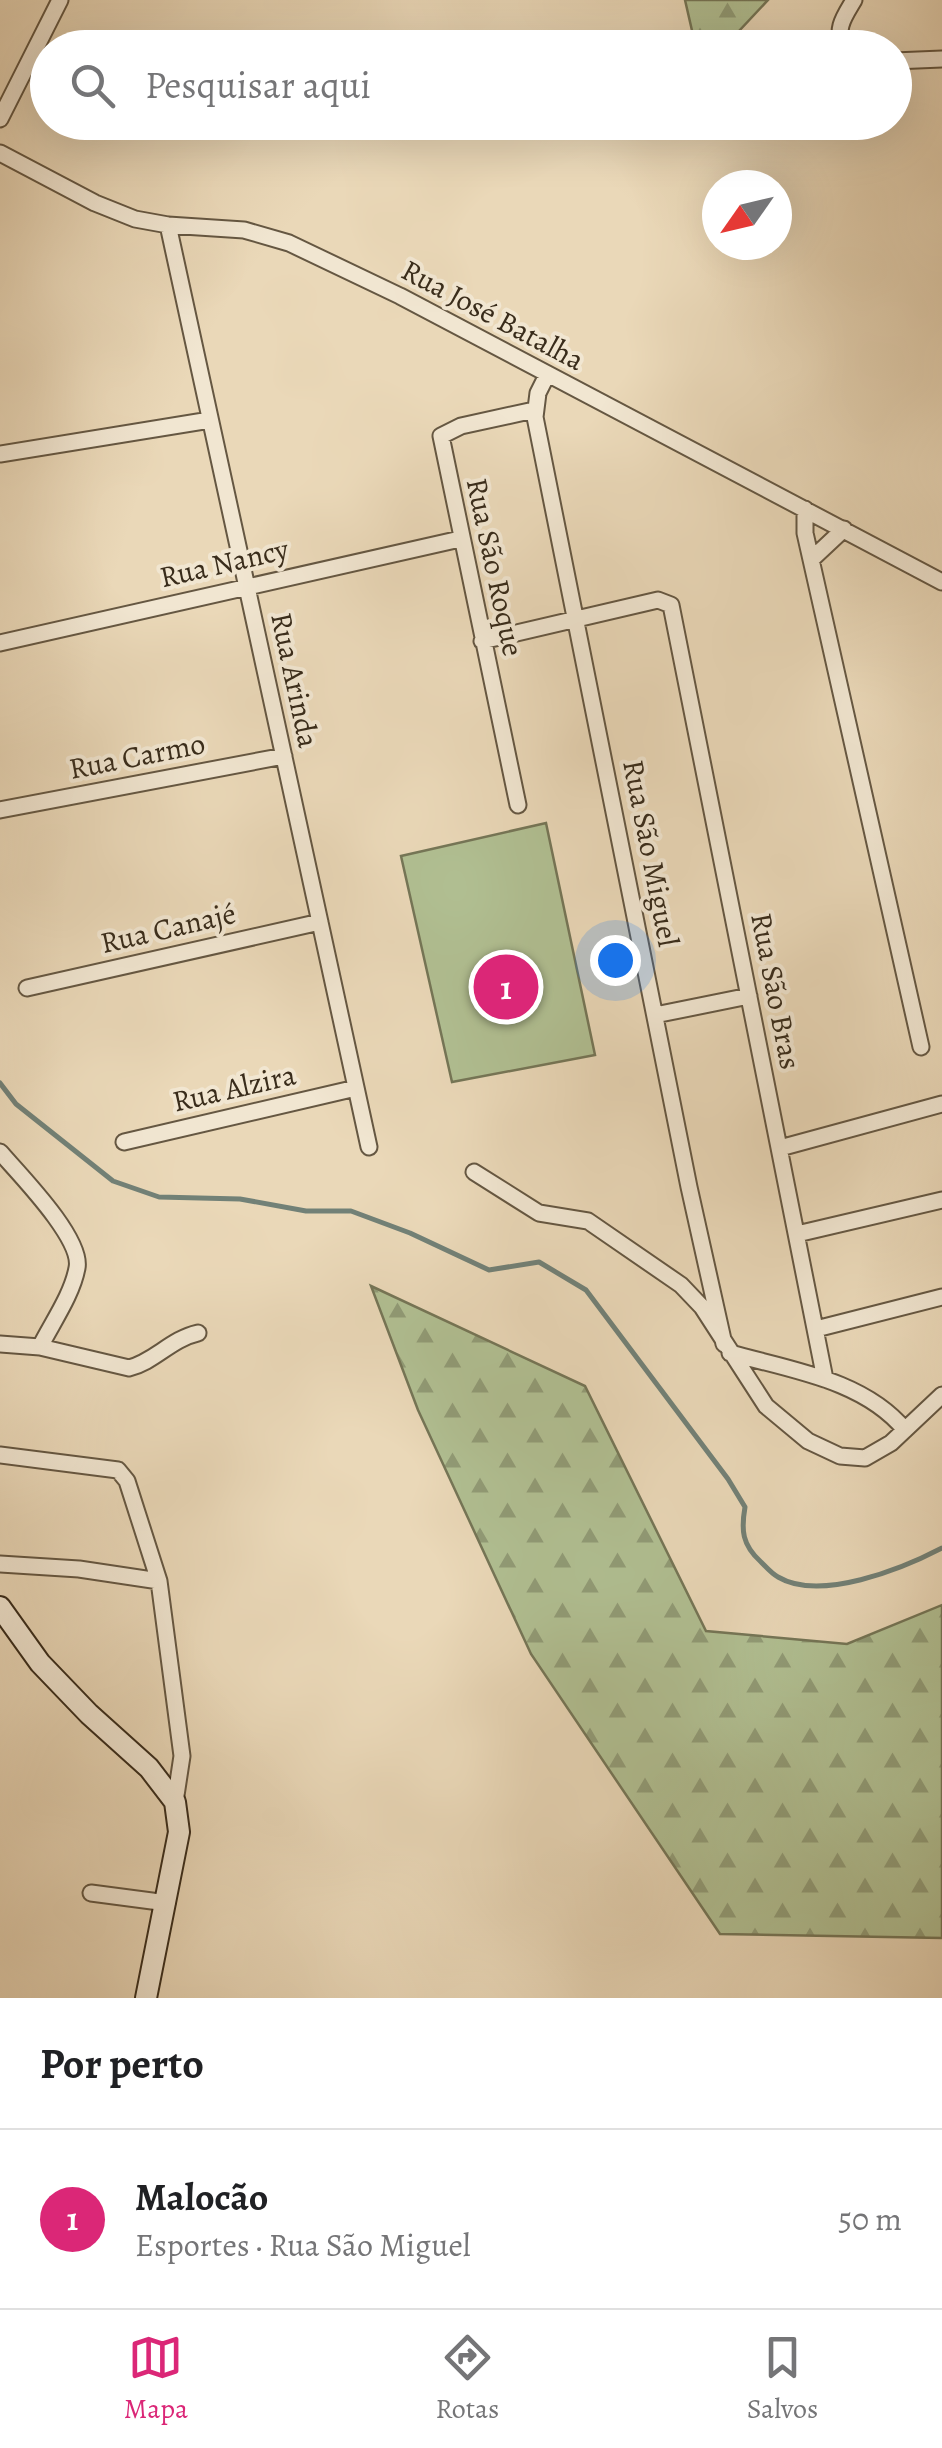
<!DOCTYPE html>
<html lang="pt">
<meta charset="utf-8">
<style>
:root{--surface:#fff;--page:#f6f6f6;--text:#202124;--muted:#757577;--line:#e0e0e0;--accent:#db2777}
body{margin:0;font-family:Alegreya,serif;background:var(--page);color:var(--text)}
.compass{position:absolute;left:702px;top:170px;width:90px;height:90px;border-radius:50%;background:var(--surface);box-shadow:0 10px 40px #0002;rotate:236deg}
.you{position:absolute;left:615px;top:960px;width:35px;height:35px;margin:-25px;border:8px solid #fff;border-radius:50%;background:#1a73e8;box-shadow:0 0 0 15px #1a73e833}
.badge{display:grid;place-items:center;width:65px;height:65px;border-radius:50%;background:var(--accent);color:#fff;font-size:32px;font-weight:700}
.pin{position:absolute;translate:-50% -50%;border:5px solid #fff;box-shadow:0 2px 10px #0006}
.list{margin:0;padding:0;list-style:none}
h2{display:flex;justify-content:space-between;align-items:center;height:130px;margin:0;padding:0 40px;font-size:42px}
h2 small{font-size:32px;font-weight:400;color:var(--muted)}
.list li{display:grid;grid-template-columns:65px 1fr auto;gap:30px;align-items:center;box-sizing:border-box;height:180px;padding:0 40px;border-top:2px solid var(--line)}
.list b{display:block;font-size:38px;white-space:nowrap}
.list p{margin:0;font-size:32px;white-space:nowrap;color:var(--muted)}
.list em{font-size:32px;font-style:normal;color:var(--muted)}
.icon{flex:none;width:55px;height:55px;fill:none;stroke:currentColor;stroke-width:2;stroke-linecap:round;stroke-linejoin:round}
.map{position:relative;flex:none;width:942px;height:1998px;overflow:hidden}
.search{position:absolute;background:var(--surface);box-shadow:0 10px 40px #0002;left:30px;right:30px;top:30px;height:110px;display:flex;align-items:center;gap:25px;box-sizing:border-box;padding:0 35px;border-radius:55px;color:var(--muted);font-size:38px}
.sheet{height:310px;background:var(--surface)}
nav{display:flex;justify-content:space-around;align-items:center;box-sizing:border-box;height:140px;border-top:2px solid var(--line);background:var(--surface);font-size:28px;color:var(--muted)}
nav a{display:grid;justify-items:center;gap:5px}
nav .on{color:var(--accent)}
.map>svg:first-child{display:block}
</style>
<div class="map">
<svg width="942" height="1998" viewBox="0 0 942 1998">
<defs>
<pattern id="forest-firs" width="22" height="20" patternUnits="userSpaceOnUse" patternTransform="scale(2.5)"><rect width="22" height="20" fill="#b1c093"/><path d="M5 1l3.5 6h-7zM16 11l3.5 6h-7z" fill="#919c77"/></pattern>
</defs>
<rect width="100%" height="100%" fill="#ead8b8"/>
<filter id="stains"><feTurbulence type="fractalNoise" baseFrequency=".002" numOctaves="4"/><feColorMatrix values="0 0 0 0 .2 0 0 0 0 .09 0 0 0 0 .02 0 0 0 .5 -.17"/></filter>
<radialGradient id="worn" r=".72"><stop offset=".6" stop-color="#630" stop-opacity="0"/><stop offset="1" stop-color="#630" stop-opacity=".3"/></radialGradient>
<path fill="url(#forest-firs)" stroke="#757657" stroke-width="2.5" d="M 685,0 L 768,0 L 724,47 L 696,48 Z
M 371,1286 L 585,1386 L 706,1631 L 847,1644 L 942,1605 L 942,1938 L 720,1934 L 531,1654 L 418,1410 Z"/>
<path fill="#b1c093" stroke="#757657" stroke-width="2.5" d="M 546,823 L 595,1055 L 452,1082 L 401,856 Z"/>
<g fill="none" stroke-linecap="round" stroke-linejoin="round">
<path stroke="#728177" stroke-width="5" d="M 0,1083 L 16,1104 L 113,1181 L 159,1197 L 240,1199 L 306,1211 L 351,1211 L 410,1233 L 489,1270 L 539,1262 L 586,1290 L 728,1479 L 745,1507 C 741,1530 742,1545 761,1562 C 766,1567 772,1574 778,1577 C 820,1602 902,1569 942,1548"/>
<g stroke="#655742" stroke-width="19">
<path id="street" d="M 843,48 C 835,28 844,17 854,0
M 894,61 L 942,59
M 0,119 L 60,0
M 0,153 L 95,203 L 135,219 L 168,225 L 244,230 L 289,243 L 400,296 L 942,582
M 168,225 L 369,1147
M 547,375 L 538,393 L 535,417 L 689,1187 L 724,1344
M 0,454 L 210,420
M 805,509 L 805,533 L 921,1047
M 813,558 L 844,529
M 482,641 L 658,600 L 671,605 L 825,1379
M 0,643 L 460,539
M 518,805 L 441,436 L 461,426 L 534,410
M 0,810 L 284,756
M 27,988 L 320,922
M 655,1015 L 749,996
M 124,1142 L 356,1088
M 780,1148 L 942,1104
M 0,1152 C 20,1175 83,1239 77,1268 C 72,1295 52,1323 40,1347
M 474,1172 L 539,1213 L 588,1221 L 681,1285 L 702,1307 L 766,1406 L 808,1441 L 840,1456 L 865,1458 L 891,1443 L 942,1395
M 797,1234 L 942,1200
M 816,1329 L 942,1297
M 0,1344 L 40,1347 L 129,1368 C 154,1362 171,1339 198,1333
M 730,1353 C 791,1370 864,1380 905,1430
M 0,1455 L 118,1470 L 127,1481 L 159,1581 L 79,1569 L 0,1564
M 159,1581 L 182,1756 L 175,1802
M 91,1893 L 167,1903"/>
</g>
<g stroke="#392c1b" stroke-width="24">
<path id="secondary" d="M 0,1607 L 40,1663 L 89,1714 L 149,1768 L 175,1802 L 179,1832 L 146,1998"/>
</g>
<use href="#street" stroke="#f1e6d1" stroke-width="15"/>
<use href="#secondary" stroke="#f1e6d1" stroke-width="20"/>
</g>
<g text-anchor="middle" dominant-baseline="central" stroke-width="8" stroke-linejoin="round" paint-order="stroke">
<g font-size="30" fill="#392c1b" stroke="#f1e6d1">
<text transform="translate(493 315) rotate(28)">Rua José Batalha</text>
<text transform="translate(224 563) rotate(-13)">Rua Nancy</text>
<text transform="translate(495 567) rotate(78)">Rua São Roque</text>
<text transform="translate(295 680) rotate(78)">Rua Arinda</text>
<text transform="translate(137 756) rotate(-11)">Rua Carmo</text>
<text transform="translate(651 853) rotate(79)">Rua São Miguel</text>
<text transform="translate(168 928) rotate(-13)">Rua Canajé</text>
<text transform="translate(776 991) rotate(79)">Rua São Bras</text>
<text transform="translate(234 1088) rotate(-13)">Rua Alzira</text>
</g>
</g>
<rect width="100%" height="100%" filter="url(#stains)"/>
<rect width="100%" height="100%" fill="url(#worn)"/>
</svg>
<svg class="compass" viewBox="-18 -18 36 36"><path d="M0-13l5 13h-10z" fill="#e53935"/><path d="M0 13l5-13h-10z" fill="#757577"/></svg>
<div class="you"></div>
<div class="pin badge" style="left:506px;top:987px">1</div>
<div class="search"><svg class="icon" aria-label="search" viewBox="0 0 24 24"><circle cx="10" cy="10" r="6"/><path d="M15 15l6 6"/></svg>Pesquisar aqui</div>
</div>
<section class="sheet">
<h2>Por perto<small></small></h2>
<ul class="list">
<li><span class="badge">1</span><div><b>Malocão</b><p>Esportes · Rua São Miguel</p></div><em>50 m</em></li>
</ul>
</section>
<nav>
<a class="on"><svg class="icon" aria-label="map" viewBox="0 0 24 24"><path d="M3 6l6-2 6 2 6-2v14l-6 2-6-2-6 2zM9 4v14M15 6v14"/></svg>Mapa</a>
<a><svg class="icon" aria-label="directions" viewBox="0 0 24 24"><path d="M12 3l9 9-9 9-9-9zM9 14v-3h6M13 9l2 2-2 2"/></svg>Rotas</a>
<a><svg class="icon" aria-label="saved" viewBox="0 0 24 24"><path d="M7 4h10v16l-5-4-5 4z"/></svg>Salvos</a>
</nav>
